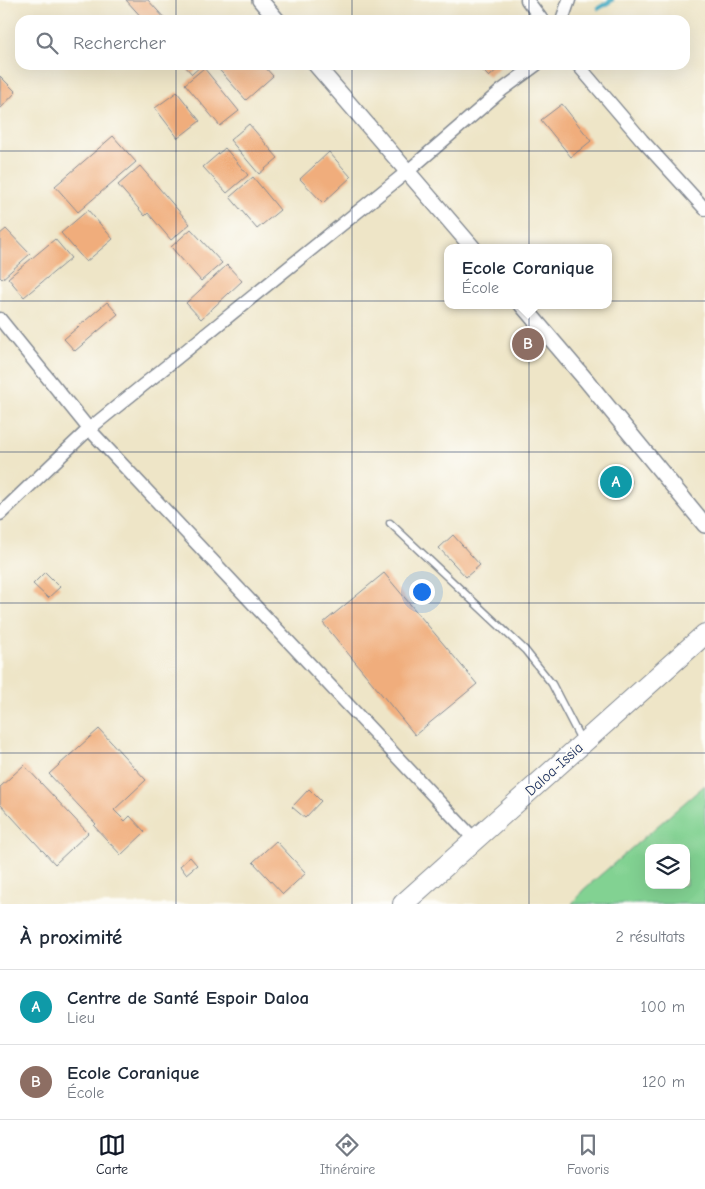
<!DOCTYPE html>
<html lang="fr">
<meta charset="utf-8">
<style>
:root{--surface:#fff;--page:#f2f2f3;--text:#1f2937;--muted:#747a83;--line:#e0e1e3;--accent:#111827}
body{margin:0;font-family:"Comic Neue",sans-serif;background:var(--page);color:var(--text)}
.controls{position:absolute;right:15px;bottom:15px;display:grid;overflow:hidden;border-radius:10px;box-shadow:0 5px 20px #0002}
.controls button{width:45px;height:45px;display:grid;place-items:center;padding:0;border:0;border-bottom:1px solid var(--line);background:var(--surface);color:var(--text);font:25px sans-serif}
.you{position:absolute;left:421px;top:591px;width:18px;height:18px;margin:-12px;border:4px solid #fff;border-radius:50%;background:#1a73e8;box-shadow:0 0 0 8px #1a73e833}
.badge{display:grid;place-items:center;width:32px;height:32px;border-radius:50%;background:var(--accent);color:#fff;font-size:16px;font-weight:700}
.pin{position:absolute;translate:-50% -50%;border:2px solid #fff;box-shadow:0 1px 5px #0006}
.popup{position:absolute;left:444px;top:244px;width:168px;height:65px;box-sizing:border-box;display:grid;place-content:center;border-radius:10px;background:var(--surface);filter:drop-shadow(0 1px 4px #0005);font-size:16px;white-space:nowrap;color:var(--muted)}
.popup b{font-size:19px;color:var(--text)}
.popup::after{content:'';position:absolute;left:50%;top:100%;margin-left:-10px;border:10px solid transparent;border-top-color:var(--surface)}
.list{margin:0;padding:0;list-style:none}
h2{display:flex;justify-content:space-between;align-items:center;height:65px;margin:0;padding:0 20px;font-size:21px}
h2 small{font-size:16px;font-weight:400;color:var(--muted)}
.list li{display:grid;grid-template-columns:32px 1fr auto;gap:15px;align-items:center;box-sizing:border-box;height:75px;padding:0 20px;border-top:1px solid var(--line)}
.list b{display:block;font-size:19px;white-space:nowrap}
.list p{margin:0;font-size:16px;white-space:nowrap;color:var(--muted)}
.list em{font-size:16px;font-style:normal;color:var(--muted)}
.icon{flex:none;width:28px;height:28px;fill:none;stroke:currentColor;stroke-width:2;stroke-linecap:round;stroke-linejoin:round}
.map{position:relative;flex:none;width:705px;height:904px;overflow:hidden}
.search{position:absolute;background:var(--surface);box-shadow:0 5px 20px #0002;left:15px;right:15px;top:15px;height:55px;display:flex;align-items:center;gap:12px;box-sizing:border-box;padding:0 18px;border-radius:15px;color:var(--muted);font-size:19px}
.sheet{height:215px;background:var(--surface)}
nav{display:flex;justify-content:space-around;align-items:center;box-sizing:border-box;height:70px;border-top:1px solid var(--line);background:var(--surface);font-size:14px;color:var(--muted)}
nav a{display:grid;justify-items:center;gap:2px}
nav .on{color:var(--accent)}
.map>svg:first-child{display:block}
</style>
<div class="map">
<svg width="705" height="904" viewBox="0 0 705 904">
<rect width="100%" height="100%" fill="#fdfcf7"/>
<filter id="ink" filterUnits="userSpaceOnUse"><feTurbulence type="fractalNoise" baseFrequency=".02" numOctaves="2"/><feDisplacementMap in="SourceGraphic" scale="10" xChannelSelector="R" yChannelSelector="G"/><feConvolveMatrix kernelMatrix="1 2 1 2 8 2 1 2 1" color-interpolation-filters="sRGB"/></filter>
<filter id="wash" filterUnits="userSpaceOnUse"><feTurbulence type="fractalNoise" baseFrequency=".0096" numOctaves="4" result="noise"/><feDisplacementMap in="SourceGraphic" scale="20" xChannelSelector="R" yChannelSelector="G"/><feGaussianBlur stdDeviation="1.12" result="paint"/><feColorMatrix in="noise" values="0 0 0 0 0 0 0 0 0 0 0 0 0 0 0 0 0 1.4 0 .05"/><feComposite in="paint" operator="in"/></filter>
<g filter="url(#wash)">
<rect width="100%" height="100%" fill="#eee5c7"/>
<path fill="#82d292" stroke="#4e8078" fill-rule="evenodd" d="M 705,785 L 705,904 L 572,904 L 583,890 ZM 649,848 L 686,848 L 686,885 L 649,885 Z"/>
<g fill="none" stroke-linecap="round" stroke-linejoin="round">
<path stroke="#42aac2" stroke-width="4.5" d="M 599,8 L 612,0"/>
</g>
<g id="blocks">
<path fill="#f0ad7b" d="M 126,0 L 148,0 L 166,20 L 144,20 Z
M 184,65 L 202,65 L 192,74 Z
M 215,65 L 263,65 L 273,76 L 246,100 Z
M 477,65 L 502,65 L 489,77 Z
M 204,68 L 239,111 L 220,126 L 185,84 Z
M 0,76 L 16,92 L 0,109 Z
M 177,92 L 200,121 L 178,138 L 155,108 Z
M 562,104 L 591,141 L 571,157 L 541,120 Z
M 249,124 L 278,158 L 259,174 L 230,140 Z
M 113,136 L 136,162 L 78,212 L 55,186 Z
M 225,148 L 248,175 L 227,193 L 203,167 Z
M 329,152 L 351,177 L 323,203 L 300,179 Z
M 140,166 L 190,224 L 171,240 L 148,213 L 145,216 L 118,185 Z
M 253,177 L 280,210 L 257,229 L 230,197 Z
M 88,210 L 113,239 L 86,262 L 61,233 Z
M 6,229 L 30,254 L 2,279 L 0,277 L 0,234 Z
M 191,229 L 222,263 L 201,281 L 171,247 Z
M 55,239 L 71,258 L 24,297 L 8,278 Z
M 227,265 L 242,281 L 201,319 L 186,303 Z
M 107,302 L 118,314 L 75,351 L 64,339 Z
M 616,466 L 632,482 L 617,498 L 601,481 Z
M 453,535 L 480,565 L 466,577 L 439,548 Z
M 45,572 L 60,587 L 48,598 L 33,584 Z
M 384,573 L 477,684 L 415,735 L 323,623 Z
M 99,729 L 146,780 L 114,810 L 125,821 L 130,816 L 145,832 L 121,855 L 94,826 L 96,824 L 49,774 Z
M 24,765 L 88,833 L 55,864 L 0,804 L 0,787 Z
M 309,789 L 321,801 L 305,818 L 292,807 Z
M 276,841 L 306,873 L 283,894 L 253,862 Z
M 190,857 L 197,865 L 186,874 L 180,866 Z"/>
</g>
</g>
<g filter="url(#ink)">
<use href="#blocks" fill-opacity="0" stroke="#848a92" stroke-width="1"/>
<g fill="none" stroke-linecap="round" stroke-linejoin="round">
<g stroke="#848a92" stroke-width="9">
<path id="service" d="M 390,523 L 525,650 L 552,684 L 581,740"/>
</g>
<g stroke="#848a92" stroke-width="15">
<path id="minor" d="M 527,0 L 542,20
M 562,20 L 569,0
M 578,65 L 642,140 L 705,209
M 0,319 L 89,429 L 475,840
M 0,514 L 89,429 L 408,171 L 502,90 L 536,65"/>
</g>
<g stroke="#848a92" stroke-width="18">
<path id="tertiary" d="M 260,0 L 277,20
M 316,65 L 473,248
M 522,305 L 586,380 L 705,525"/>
</g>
<g stroke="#848a92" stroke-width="22">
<path id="primary" d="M 403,904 L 705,634"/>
</g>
<use href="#service" stroke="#fff" stroke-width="6"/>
<use href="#minor" stroke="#fff" stroke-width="12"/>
<use href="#tertiary" stroke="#fff" stroke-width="15"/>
<use href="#primary" stroke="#fff" stroke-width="20"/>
</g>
</g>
<path fill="none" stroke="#1b2f5e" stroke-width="1" stroke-opacity="0.55" d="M 176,0 L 176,20M 352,0 L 352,20M 529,0 L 529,20M 176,65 L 176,904M 352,65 L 352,904M 529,65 L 529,904M 0,151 L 705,151M 0,301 L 705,301M 0,452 L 705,452M 0,603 L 705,603M 0,753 L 705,753"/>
<g text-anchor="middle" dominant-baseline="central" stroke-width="4" stroke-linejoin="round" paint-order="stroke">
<g font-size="15" fill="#1b2f5e" stroke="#fdfcf7">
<text transform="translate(554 769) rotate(-42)">Daloa-Issia</text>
</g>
</g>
</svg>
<div class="controls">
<button><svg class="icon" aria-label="layers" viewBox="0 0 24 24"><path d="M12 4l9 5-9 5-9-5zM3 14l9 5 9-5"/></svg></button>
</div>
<div class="you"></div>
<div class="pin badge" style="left:616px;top:482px;background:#0f9aa8">A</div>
<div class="pin badge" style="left:528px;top:344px;background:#8d6e63">B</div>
<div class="popup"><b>Ecole Coranique</b>École</div>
<div class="search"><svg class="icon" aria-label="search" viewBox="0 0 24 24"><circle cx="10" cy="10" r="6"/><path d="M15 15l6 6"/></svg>Rechercher</div>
</div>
<section class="sheet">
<h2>À proximité<small>2 résultats</small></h2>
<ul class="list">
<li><span class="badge" style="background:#0f9aa8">A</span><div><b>Centre de Santé Espoir Daloa</b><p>Lieu</p></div><em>100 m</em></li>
<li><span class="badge" style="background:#8d6e63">B</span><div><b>Ecole Coranique</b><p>École</p></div><em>120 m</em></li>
</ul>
</section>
<nav>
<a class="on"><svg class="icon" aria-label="map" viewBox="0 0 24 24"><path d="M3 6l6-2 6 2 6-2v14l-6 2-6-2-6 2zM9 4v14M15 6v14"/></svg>Carte</a>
<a><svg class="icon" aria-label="directions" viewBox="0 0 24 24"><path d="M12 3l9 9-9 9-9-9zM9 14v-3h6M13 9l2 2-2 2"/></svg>Itinéraire</a>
<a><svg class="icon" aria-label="saved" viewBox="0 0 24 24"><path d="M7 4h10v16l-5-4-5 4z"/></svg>Favoris</a>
</nav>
